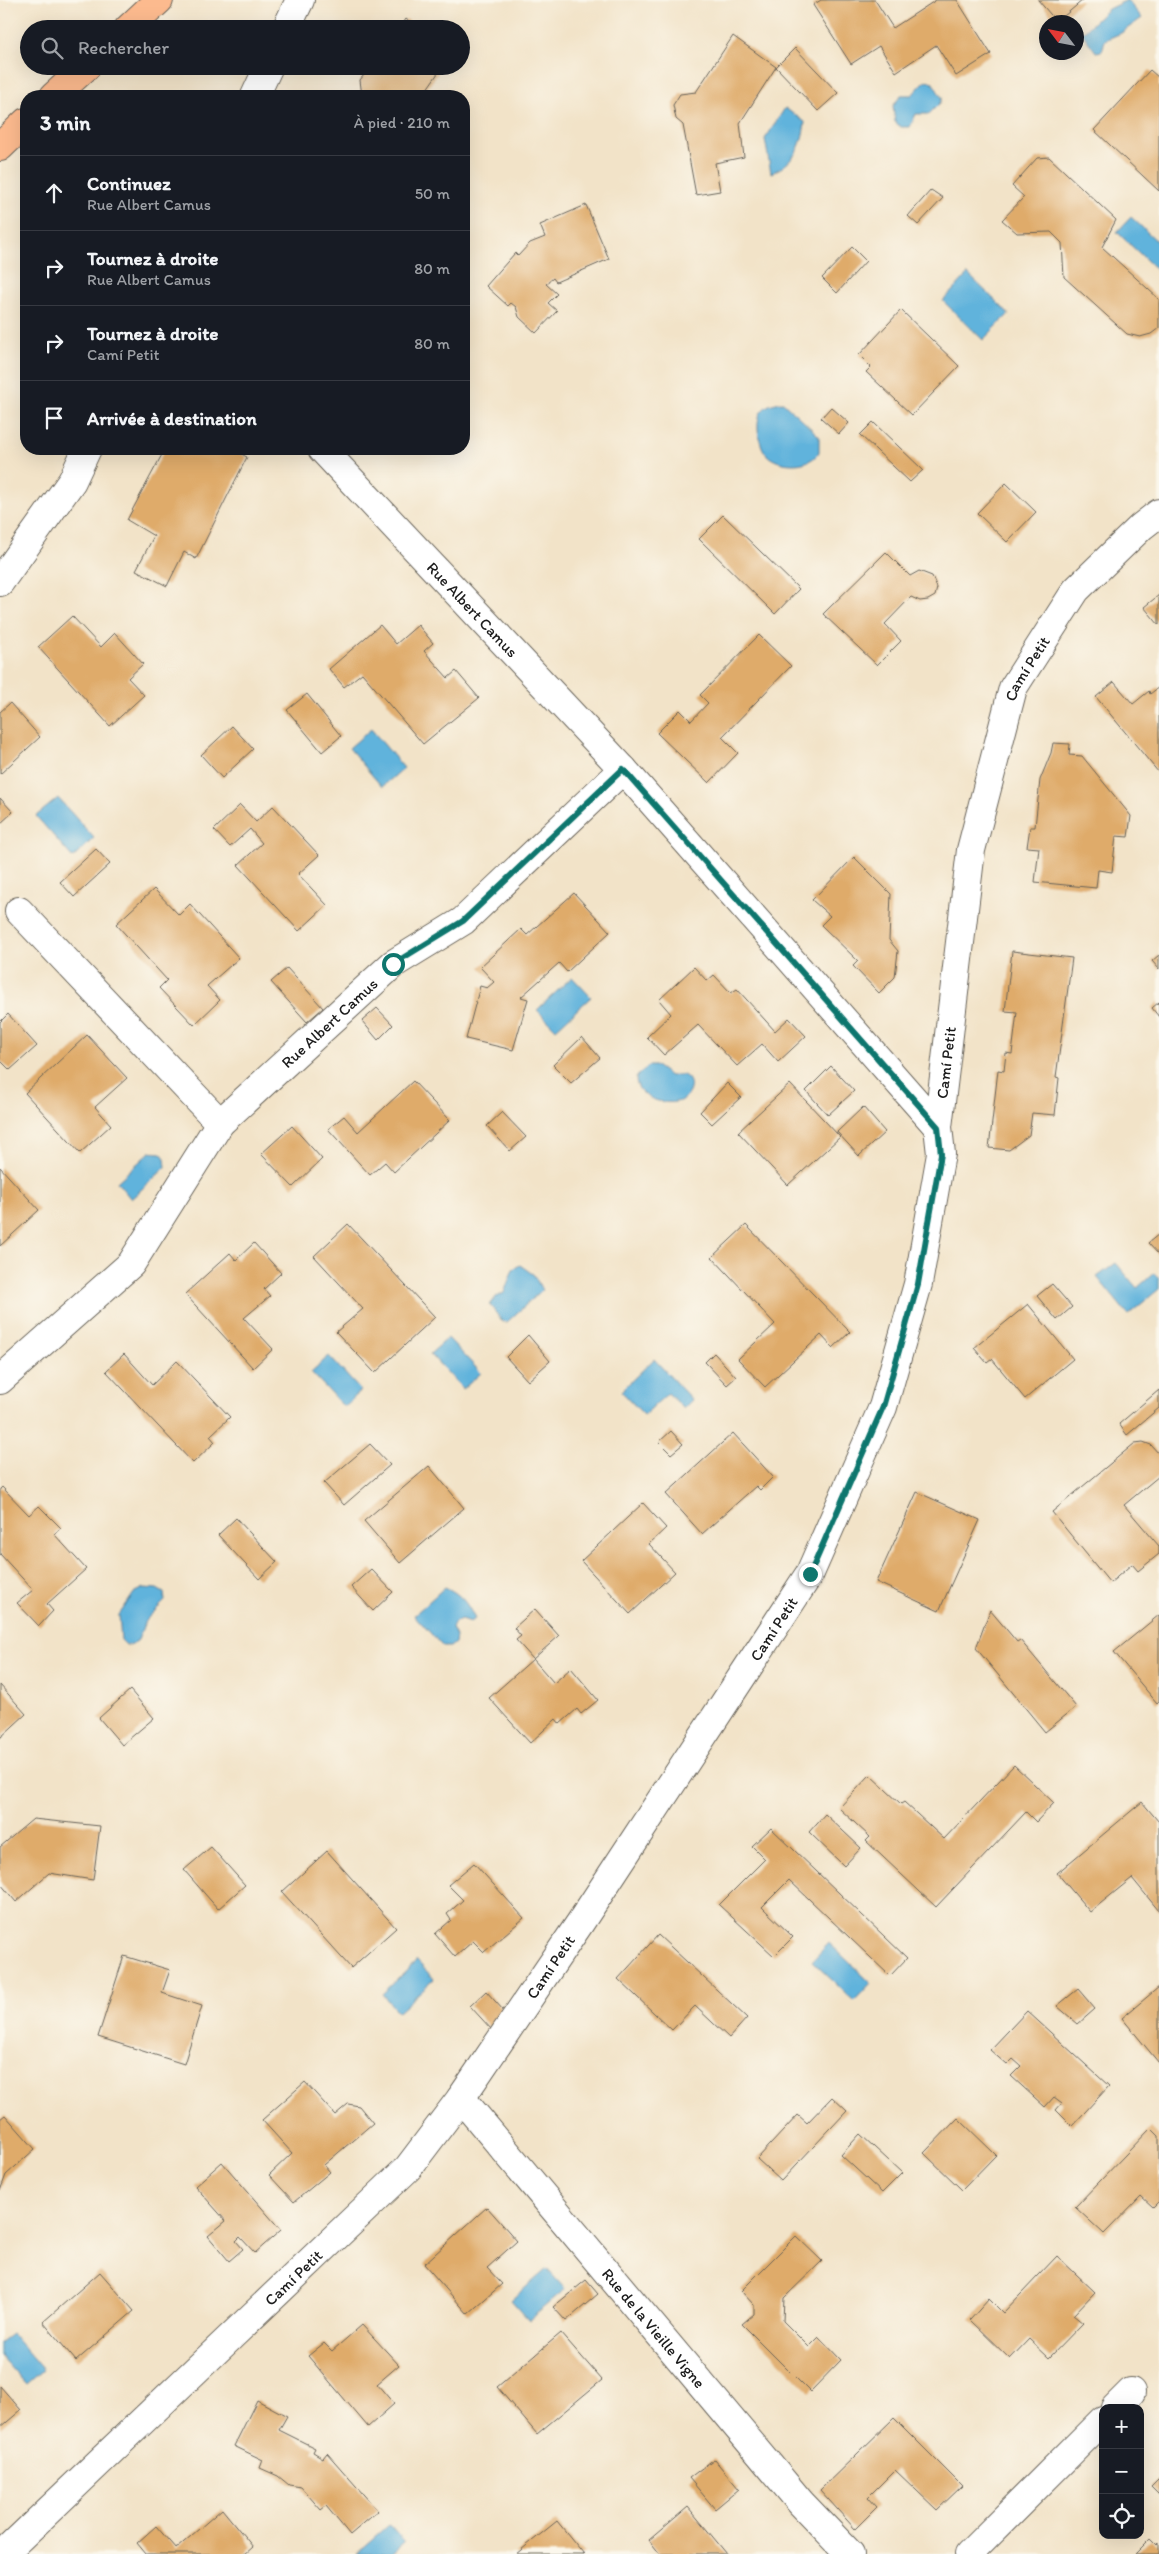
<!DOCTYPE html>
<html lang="fr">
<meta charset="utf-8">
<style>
:root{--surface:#171b24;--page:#242831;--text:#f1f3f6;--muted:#9ea1a6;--line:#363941}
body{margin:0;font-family:Itim,sans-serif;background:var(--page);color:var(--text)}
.controls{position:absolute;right:15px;bottom:15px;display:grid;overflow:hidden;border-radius:10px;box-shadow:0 5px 20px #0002}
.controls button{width:45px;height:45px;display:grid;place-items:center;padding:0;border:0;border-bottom:1px solid var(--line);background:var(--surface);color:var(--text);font:25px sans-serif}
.compass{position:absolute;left:1039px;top:15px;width:45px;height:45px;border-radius:50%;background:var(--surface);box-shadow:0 5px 20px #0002;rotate:302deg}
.stop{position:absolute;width:15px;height:15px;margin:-11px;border:4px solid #0f766e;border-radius:50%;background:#fff}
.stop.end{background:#0f766e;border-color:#fff;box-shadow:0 1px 5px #0008}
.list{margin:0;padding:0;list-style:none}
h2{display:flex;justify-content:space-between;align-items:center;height:65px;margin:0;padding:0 20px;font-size:21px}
h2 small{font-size:16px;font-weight:400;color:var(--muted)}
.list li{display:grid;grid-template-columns:32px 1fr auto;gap:15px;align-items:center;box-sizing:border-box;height:75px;padding:0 20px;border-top:1px solid var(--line)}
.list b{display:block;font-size:19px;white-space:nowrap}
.list p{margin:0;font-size:16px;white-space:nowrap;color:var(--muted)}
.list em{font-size:16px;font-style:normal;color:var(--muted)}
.icon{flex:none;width:28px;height:28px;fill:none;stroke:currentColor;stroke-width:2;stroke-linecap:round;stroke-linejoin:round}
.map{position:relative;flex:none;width:1159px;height:2554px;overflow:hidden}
.search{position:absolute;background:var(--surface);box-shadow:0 5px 20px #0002;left:20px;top:20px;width:450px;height:55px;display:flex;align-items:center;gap:12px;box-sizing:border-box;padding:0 18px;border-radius:28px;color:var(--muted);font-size:19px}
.panel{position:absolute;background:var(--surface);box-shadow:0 5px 20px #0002;left:20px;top:90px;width:450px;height:365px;border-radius:20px}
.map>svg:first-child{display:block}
</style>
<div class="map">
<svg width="1159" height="2554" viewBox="0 0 1159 2554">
<rect width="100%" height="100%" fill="#fbf7ec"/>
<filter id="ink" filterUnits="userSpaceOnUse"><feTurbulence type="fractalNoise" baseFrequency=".02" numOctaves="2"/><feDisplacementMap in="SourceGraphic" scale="10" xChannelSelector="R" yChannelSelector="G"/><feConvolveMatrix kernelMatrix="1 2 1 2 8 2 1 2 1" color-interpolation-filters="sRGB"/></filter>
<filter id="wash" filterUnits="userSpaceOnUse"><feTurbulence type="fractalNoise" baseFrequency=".0096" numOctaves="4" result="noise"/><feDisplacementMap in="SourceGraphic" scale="20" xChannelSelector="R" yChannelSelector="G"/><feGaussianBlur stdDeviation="1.12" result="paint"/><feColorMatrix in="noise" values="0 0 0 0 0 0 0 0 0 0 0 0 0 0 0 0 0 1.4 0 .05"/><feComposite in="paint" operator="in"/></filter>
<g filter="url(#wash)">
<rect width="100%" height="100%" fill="#f2e3c8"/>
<path fill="#61b3dc" stroke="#3e687c" d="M 1127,0 L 1142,18 L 1121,33 L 1105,40 L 1102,51 L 1096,52 L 1082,33 L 1108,9 Z
M 928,81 L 933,83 L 942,98 L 940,103 L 929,114 L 916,114 L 910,127 L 901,127 L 895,122 L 893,106 L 901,95 L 912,95 L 924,82 Z
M 785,108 L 805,122 C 802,146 795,163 771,173 L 765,139 Z
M 1131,217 L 1159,243 L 1159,272 L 1117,232 Z
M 968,274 L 1009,314 L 983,340 L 943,301 Z
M 783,402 L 819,436 L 819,452 C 810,468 779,467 767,455 C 759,447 754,420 762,411 C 767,404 775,403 783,402 Z
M 371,729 L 404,768 L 382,787 L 349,748 Z
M 58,798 L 94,838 L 73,858 L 36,816 Z
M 572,977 L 591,997 L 556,1029 L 537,1010 Z
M 649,1066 L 656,1066 L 670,1076 C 674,1076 681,1073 685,1076 C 695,1082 690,1097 680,1101 C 664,1106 636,1098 636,1078 L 641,1072 Z
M 150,1152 L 161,1153 L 165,1158 L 166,1167 L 131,1199 L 117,1182 Z
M 1116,1263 L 1137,1288 L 1154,1273 L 1159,1279 L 1159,1289 L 1128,1315 L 1097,1277 Z
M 520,1265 L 534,1275 L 542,1290 L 507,1322 L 502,1321 L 490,1305 L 496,1297 L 504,1293 L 513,1269 Z
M 448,1338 L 481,1373 L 463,1389 L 430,1354 Z
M 329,1356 L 361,1391 L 344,1407 L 311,1372 Z
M 654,1359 L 692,1400 L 683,1409 L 668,1393 L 644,1415 L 621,1391 Z
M 445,1587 C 462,1595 467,1603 475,1619 L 470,1622 L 461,1619 L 455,1622 L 452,1628 L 456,1636 L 455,1643 L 450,1647 L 443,1647 L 414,1615 Z
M 144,1588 L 157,1589 L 164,1593 L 165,1601 L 145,1621 L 138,1640 L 132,1645 L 126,1645 L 121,1640 L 119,1615 L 134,1593 Z
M 829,1943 L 871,1983 L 854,2001 L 812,1961 Z
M 417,1961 L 434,1979 L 398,2012 L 382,1994 Z
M 547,2269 L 565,2289 L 529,2320 L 511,2300 Z
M 12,2334 L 43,2370 L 26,2385 L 0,2356 L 0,2343 Z
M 389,2525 L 405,2543 L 392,2554 L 356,2554 Z"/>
<g id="blocks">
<path fill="#dfab6b" d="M 821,0 L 875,0 L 893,28 L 936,0 L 957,0 L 991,54 L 956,76 L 936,45 L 896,72 L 879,46 L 851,64 L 813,5 Z
M 1038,0 L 1083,0 L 1057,22 Z
M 406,19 L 419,29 L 399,29 Z
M 733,36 L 776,67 L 795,48 L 838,93 L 818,111 L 776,67 L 740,123 L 744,157 L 715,163 L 720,191 L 696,195 L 683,125 L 676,119 L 673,105 L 680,94 L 696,92 Z
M 371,66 L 443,66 L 422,96 L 362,96 L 360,80 Z
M 1150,70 L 1159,78 L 1159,191 L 1094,130 Z
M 1049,157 L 1116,220 L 1102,247 L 1159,299 L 1159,328 L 1151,334 L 1140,337 L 1127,334 L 1064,277 L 1062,243 L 1051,232 L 1017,233 L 1002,220 L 1024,197 L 1012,186 L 1037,158 Z
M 931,190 L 943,198 L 918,225 L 908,216 Z
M 586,205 L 609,259 L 556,282 L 553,278 L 546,284 L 557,294 L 548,303 L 557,311 L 536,333 L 519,317 L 516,307 L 511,303 L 508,306 L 486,286 L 515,253 L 518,256 L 530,243 L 545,237 L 540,225 Z
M 852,247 L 866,261 L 837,293 L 822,278 Z
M 901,310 L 959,366 L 912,415 L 866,372 L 871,367 L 859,355 Z
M 831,407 L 849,423 L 839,434 L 821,418 Z
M 873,422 L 923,470 L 910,482 L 860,435 Z
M 165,449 L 232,449 L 247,457 L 196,559 L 184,552 L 167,586 L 136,570 L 154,536 L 127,520 Z
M 1006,483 L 1036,512 L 1007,542 L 977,513 Z
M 723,515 L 799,589 L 775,614 L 699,539 Z
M 886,552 L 910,576 L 919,571 L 932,576 L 937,588 L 935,596 L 928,600 L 920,601 L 911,597 L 885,624 L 901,641 L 877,665 L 823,614 Z
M 1159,595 L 1159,625 L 1144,607 Z
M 72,616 L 101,647 L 115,633 L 143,664 L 128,678 L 144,695 L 110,726 L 38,647 Z
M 380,625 L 396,644 L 418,625 L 433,643 L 424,651 L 448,678 L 456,671 L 479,698 L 423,744 L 362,673 L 344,687 L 329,669 Z
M 759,635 L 791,666 L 722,737 L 738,753 L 709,783 L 657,733 L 680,710 L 691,721 L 708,703 L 700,695 Z
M 1114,682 L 1133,704 L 1149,691 L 1150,694 L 1159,687 L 1159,773 L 1096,697 Z
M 307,694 L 341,736 L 322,752 L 287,710 Z
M 10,703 L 40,737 L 0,774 L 0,712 Z
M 232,726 L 253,749 L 222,778 L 201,755 Z
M 1053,743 L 1070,744 L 1069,755 L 1082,756 L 1131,816 L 1128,837 L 1116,836 L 1112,872 L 1098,870 L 1096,888 L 1035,882 L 1039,848 L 1027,847 L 1030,827 L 1035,827 L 1040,780 L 1051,753 Z
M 0,798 L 13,812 L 0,824 Z
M 240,805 L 256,822 L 273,806 L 319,855 L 298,874 L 327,905 L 299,931 L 238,865 L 262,843 L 250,829 L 230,847 L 214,830 Z
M 96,849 L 110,864 L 74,897 L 60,882 Z
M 854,857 L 891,894 L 889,940 L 898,951 L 895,977 L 879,993 L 853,966 L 858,961 L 821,925 L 830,916 L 812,900 Z
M 154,889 L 179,915 L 190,904 L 239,958 L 207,986 L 220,1000 L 194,1025 L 159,988 L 167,980 L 116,924 Z
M 574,893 L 610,932 L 567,972 L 559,963 L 521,997 L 528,999 L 513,1050 L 466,1039 L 480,986 L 487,988 L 494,982 L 480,967 L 521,929 L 527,935 Z
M 1012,951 L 1072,958 L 1056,1077 L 1059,1078 L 1055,1115 L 1032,1113 L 1029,1135 L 1009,1150 L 989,1148 L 998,1070 L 1004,1071 L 1006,1053 L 1012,1054 L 1017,1012 L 1005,1011 Z
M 1159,955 L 1159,969 L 1152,961 Z
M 694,967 L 707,981 L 714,975 L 731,993 L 737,989 L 775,1031 L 789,1018 L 806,1036 L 778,1062 L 762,1044 L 737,1066 L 698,1025 L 664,1055 L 647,1037 L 671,1014 L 659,1000 Z
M 287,968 L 323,1008 L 307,1022 L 271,982 Z
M 1159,1002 L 1159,1017 L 1152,1008 Z
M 377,1008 L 393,1025 L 378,1040 L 362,1021 Z
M 8,1014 L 37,1046 L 10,1070 L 0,1060 L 0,1022 Z
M 87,1035 L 127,1078 L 95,1107 L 111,1125 L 80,1153 L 25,1093 Z
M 582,1037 L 600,1058 L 571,1083 L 553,1065 Z
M 831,1066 L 854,1091 L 828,1115 L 806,1091 Z
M 413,1081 L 450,1120 L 394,1172 L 385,1162 L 370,1175 L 328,1129 L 344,1116 L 358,1132 Z
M 727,1083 L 741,1097 L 712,1124 L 700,1112 Z
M 790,1084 L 840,1137 L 788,1185 L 738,1132 Z
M 863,1107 L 885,1132 L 859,1156 L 837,1132 Z
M 502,1112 L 526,1137 L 510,1151 L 487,1126 Z
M 292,1126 L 322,1159 L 293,1187 L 261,1154 Z
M 0,1167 L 39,1210 L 0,1246 Z
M 348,1224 L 435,1317 L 375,1373 L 336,1332 L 363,1309 L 314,1256 Z
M 746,1225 L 850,1332 L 833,1348 L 821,1335 L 765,1387 L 738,1359 L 775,1324 L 712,1257 Z
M 1159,1234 L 1159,1255 L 1148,1243 Z
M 254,1243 L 281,1273 L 264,1289 L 270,1296 L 244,1318 L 273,1349 L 253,1368 L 185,1294 L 230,1253 L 236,1260 Z
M 1052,1284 L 1072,1307 L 1057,1320 L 1037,1296 Z
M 1028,1304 L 1073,1359 L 1025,1399 L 992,1359 L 987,1363 L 974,1348 Z
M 528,1335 L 550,1361 L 528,1381 L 506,1357 Z
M 714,1353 L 736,1377 L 727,1385 L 705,1362 Z
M 124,1354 L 152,1385 L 177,1361 L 230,1417 L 210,1436 L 215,1442 L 193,1463 L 106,1371 Z
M 1159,1390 L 1159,1408 L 1127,1435 L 1119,1424 Z
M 671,1431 L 683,1444 L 671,1454 L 659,1442 Z
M 733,1433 L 773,1477 L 760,1490 L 756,1486 L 702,1534 L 666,1494 Z
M 1143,1442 L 1151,1445 L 1159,1454 L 1159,1476 L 1124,1505 L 1159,1546 L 1159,1554 L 1138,1571 L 1132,1564 L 1110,1583 L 1052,1512 L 1135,1443 Z
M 370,1444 L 390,1465 L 344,1505 L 324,1483 Z
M 429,1466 L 464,1508 L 400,1563 L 364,1521 Z
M 2,1487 L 29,1515 L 39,1506 L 61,1528 L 54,1534 L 86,1569 L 47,1604 L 53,1611 L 39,1626 L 17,1603 L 33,1590 L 0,1554 L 0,1489 Z
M 917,1492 L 980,1520 L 939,1611 L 876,1582 Z
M 643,1503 L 666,1528 L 649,1544 L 675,1572 L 630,1614 L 581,1561 Z
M 236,1518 L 277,1562 L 259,1579 L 218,1535 Z
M 371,1569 L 393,1592 L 373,1611 L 351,1587 Z
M 535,1609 L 559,1636 L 533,1659 L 516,1640 L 521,1636 L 514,1628 Z
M 990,1610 L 1017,1642 L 1020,1640 L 1076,1707 L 1045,1732 L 976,1648 Z
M 1159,1615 L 1159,1701 L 1157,1703 L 1114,1652 Z
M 533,1659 L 554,1683 L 571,1668 L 598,1700 L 581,1714 L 577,1709 L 560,1724 L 556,1719 L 530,1743 L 489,1698 Z
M 0,1685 L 26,1714 L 0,1738 Z
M 130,1690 L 154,1718 L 122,1745 L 99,1718 Z
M 1014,1765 L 1054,1803 L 1036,1822 L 1026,1812 L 936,1907 L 866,1841 L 870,1837 L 839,1808 L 870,1775 L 901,1804 L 904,1802 L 944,1839 Z
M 1142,1802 L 1159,1822 L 1159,1911 L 1132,1878 L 1090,1912 L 1057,1873 Z
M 825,1814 L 861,1848 L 844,1866 L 809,1832 Z
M 33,1819 L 100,1826 L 93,1880 L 49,1873 L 16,1902 L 0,1883 L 0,1847 Z
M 771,1828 L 907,1958 L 890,1976 L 789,1880 L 762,1907 L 793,1937 L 774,1956 L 719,1905 L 765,1859 L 752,1846 Z
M 211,1847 L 245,1885 L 218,1909 L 184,1870 Z
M 327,1851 L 396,1928 L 351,1968 L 282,1892 Z
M 474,1863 L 524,1918 L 484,1952 L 473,1941 L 455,1957 L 435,1934 L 451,1920 L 447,1914 L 463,1900 L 448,1885 Z
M 658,1935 L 747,2018 L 729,2038 L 695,2006 L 672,2030 L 618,1979 Z
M 124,1956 L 170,1970 L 162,1993 L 202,2006 L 184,2064 L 98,2037 Z
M 1159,1987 L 1159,2063 L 1122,2018 Z
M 1078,1989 L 1095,2009 L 1078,2024 L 1057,2006 Z
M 486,1991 L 504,2011 L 492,2030 L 470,2006 Z
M 1027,2011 L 1109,2086 L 1072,2126 L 1056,2110 L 1062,2103 L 1054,2097 L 1045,2107 L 1011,2076 L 1021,2066 L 1013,2059 L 1007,2065 L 990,2050 Z
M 305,2082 L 335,2115 L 348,2104 L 359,2106 L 373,2123 L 324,2165 L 330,2172 L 294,2202 L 269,2175 L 292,2153 L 262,2120 Z
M 832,2097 L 847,2111 L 781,2181 L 757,2159 L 798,2115 L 807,2123 Z
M 5,2115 L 35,2149 L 6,2175 L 0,2191 L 0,2119 Z
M 958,2118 L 996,2155 L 962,2190 L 924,2153 Z
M 1151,2128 L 1159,2136 L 1159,2201 L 1153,2207 L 1141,2196 L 1104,2234 L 1075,2207 Z
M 860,2134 L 902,2173 L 882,2193 L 841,2155 Z
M 222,2162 L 281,2230 L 255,2253 L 240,2237 L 236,2241 L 243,2249 L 229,2261 L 208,2236 L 226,2221 L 195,2186 Z
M 487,2207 L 517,2241 L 487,2268 L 502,2284 L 468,2314 L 424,2264 Z
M 796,2236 L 822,2261 L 784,2298 L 783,2321 L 809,2347 L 819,2337 L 841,2360 L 810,2392 L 742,2324 L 754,2314 L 754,2305 L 741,2291 Z
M 1057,2256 L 1095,2292 L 1073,2315 L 1083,2323 L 1049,2358 L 1029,2339 L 1010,2359 L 970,2320 L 989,2299 L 1003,2313 Z
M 100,2272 L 134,2311 L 76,2361 L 43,2322 Z
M 586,2280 L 598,2294 L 566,2321 L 553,2307 Z
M 362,2325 L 399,2365 L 377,2384 L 394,2404 L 368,2427 L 308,2356 L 324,2343 L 332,2351 Z
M 561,2333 L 602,2380 L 537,2434 L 497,2387 Z
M 0,2386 L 21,2410 L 0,2428 Z
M 257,2400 L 287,2416 L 279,2430 L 315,2448 L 313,2452 L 323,2458 L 327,2453 L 378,2511 L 350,2535 L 326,2506 L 321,2510 L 301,2487 L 289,2485 L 278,2476 L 260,2468 L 263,2460 L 234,2446 Z
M 894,2418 L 962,2486 L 937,2510 L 895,2470 L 868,2497 L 877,2507 L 855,2529 L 820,2490 Z
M 714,2459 L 739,2489 L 715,2509 L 689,2478 Z
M 1159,2479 L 1159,2495 L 1151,2487 Z
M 688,2507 L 727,2554 L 660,2554 L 649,2540 Z
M 222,2509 L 253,2547 L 245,2554 L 146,2554 L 137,2543 L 156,2526 L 176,2549 Z
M 557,2521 L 584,2554 L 516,2554 Z
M 1151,2538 L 1157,2544 L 1159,2542 L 1159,2554 L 1135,2554 Z"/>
</g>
</g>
<g filter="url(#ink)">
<use href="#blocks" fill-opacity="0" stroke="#676258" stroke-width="1"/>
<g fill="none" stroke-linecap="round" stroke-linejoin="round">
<g stroke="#676258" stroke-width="30">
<g id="minor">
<path d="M 286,29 L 300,0"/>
<path d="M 255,96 L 269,66"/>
<path id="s1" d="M 322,449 L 623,769 L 938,1127"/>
<path d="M 0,582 L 72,481 L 87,449"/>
<path d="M 19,911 L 220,1123"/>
<path id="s2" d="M 0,1380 L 131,1264 L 220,1123 L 393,964 L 463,921 L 623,769"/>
<path id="s3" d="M 461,2098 L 801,2503 L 850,2554"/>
<path d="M 1115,2408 L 1131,2392"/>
<path id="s4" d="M 3,2554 L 408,2168 L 461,2098 L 580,1923 L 810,1573 L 883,1407 L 918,1284 L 941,1154 L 938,1127 L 971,850 L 1013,688 L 1076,590 L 1141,527 L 1159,513"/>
<path d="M 969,2554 L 1103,2420"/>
</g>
</g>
<g stroke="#676258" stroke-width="30">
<path id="major" d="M 128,29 L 159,0
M 54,96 L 87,66
M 0,147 L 26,122"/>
</g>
<use href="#minor" stroke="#fff" stroke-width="28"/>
<use href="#major" stroke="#fcba8e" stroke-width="28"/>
</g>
</g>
<g fill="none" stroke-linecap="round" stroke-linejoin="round" filter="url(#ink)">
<path stroke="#0f766e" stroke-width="6" d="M 393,964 L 463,921 L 623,769 L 938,1127 L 941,1154 L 918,1284 L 883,1407 L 810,1574"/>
</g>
<g text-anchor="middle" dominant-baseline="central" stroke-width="4" stroke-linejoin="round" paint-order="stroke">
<g font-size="16" fill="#1c1c1c" stroke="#fbf7ec">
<text stroke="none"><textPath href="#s1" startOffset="220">Rue Albert Camus</textPath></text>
<text stroke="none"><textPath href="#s4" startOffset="2216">Camí Petit</textPath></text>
<text stroke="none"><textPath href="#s2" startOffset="490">Rue Albert Camus</textPath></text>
<text stroke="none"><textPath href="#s4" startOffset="1811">Camí Petit</textPath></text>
<text stroke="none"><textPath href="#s4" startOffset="1211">Camí Petit</textPath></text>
<text stroke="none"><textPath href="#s4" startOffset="806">Camí Petit</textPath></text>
<text stroke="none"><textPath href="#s4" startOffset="401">Camí Petit</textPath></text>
<text stroke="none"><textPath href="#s3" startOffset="300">Rue de la Vieille Vigne</textPath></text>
</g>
</g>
</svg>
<div class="controls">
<button>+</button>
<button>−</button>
<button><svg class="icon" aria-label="locate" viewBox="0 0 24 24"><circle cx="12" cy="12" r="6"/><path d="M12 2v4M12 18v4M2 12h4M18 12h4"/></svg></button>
</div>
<svg class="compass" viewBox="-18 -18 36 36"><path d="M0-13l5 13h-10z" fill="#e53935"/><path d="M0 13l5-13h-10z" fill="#9ea1a6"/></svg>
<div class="stop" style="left:393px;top:964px"></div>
<div class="stop end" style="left:810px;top:1574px"></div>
<div class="search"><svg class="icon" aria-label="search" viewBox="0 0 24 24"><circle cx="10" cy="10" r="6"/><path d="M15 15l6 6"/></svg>Rechercher</div>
<section class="panel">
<h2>3 min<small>À pied · 210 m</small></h2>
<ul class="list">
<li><svg class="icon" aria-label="ahead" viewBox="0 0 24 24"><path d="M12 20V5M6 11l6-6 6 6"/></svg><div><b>Continuez</b><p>Rue Albert Camus</p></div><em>50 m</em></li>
<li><svg class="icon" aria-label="right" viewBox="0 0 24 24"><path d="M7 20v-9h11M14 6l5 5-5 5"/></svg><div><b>Tournez à droite</b><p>Rue Albert Camus</p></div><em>80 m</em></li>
<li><svg class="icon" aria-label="right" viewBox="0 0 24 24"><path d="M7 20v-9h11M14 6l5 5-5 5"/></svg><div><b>Tournez à droite</b><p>Camí Petit</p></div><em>80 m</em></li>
<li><svg class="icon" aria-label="arrive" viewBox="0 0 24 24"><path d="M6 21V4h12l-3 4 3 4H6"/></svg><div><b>Arrivée à destination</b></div></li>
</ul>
</section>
</div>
